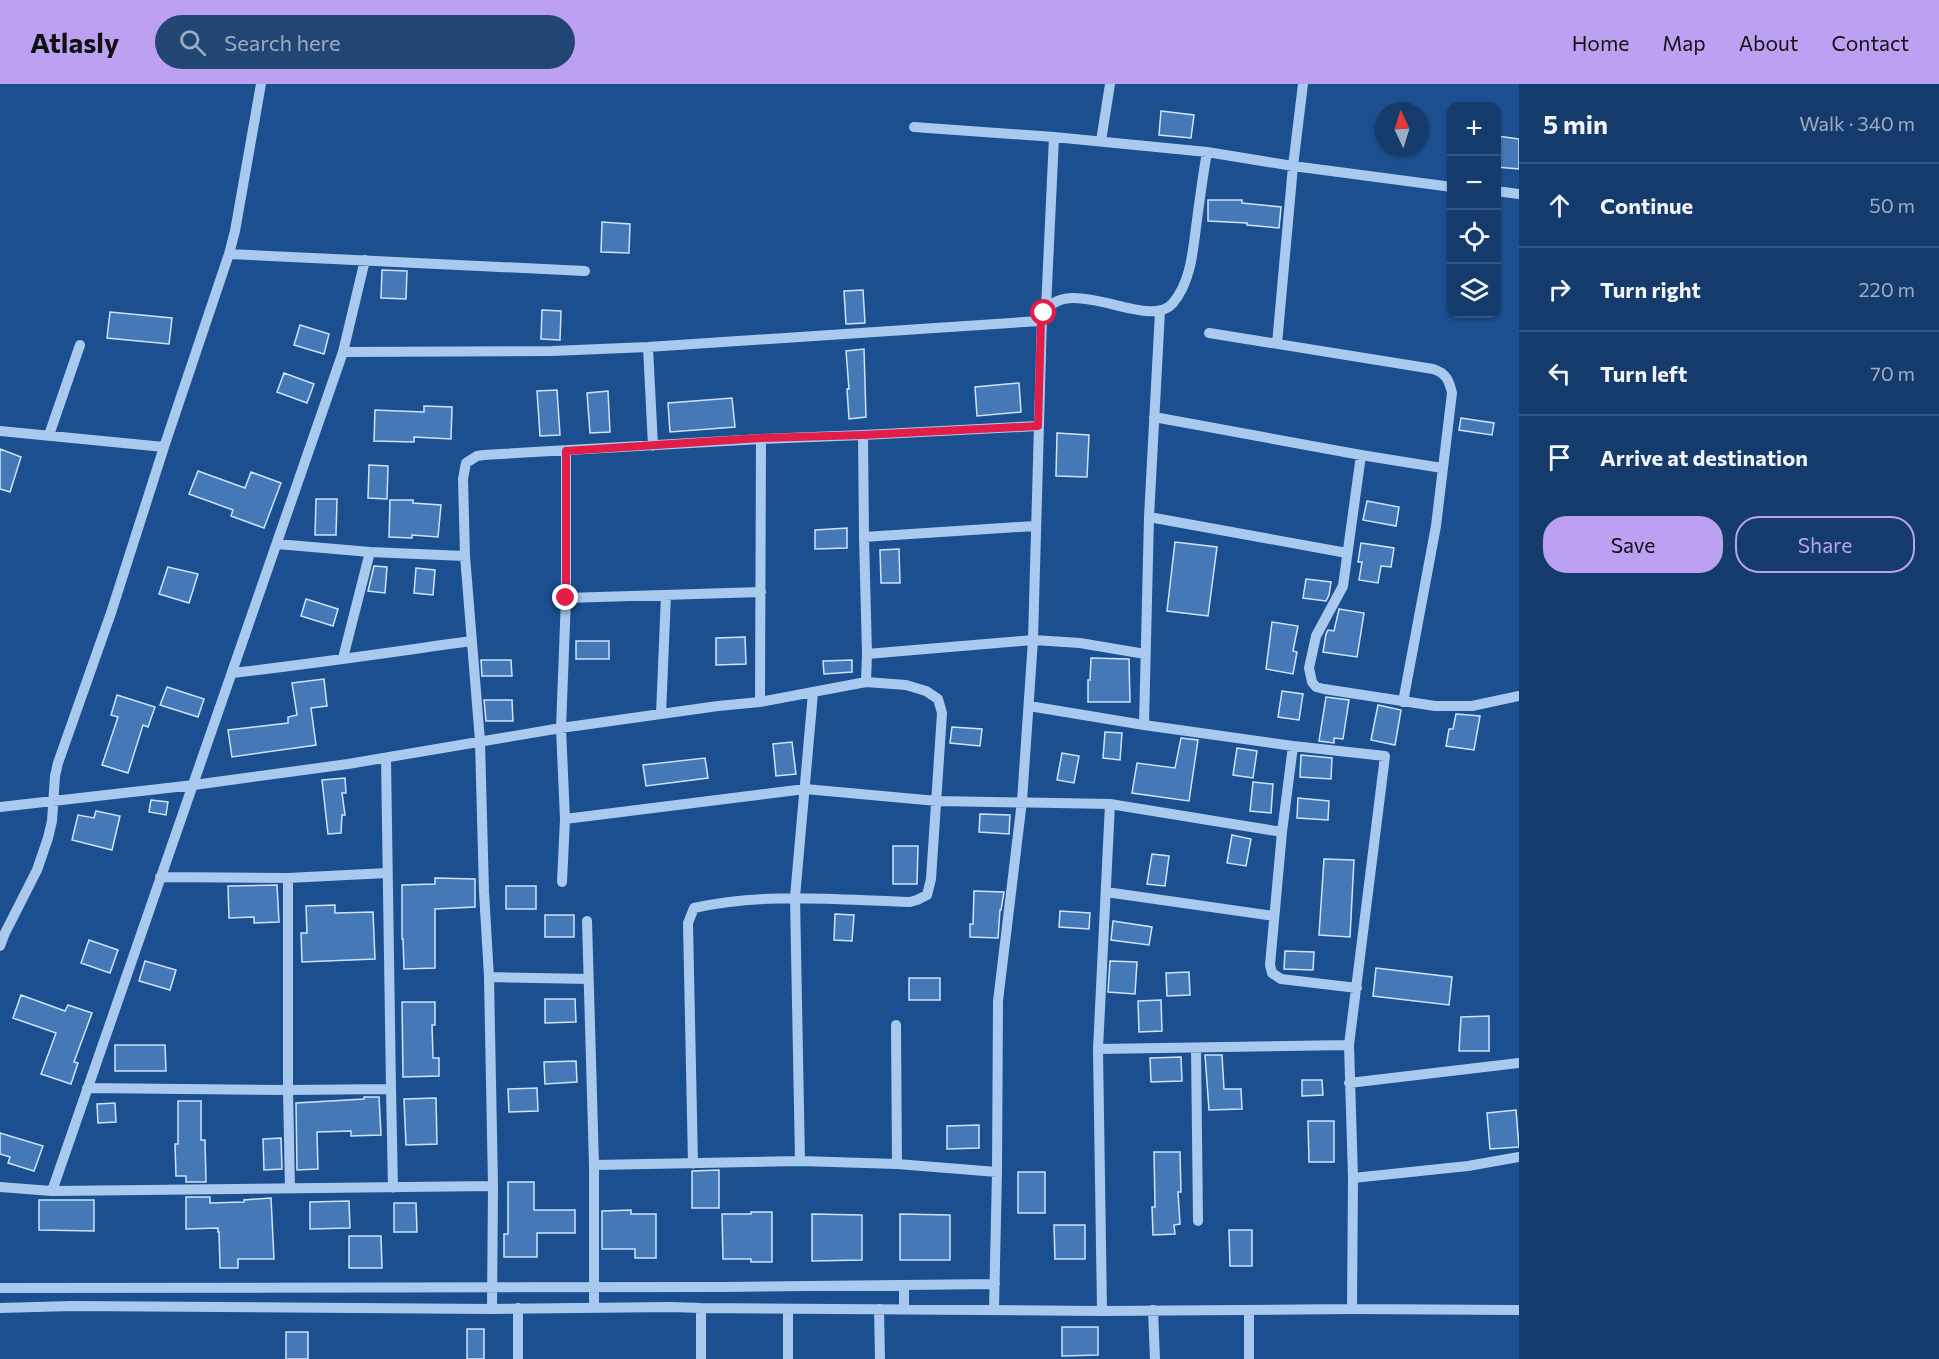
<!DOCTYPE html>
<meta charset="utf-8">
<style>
:root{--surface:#143b6b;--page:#214673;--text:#f1f3f6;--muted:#9dadc1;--line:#33557e;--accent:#bca0f2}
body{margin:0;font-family:Commissioner,sans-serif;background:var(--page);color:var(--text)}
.controls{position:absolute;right:18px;top:18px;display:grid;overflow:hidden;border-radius:12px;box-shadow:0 2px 4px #0004}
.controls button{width:54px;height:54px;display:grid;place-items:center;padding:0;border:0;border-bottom:2px solid var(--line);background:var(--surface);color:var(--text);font:30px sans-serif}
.compass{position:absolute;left:1375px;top:18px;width:54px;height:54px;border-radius:50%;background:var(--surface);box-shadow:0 2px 4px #0004;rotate:356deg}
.stop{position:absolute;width:18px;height:18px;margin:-14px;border:4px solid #e11d48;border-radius:50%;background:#fff}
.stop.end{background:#e11d48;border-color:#fff;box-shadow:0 2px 6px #0008}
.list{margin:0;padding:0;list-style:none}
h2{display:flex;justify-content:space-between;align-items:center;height:78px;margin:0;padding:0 24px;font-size:26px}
h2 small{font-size:20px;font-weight:400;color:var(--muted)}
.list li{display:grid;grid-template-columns:39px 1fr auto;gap:18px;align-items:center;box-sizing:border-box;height:84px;padding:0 24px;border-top:2px solid var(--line)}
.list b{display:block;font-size:22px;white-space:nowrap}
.list em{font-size:20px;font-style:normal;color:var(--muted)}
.actions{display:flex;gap:12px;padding:18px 24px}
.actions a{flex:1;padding:14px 0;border:2px solid var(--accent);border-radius:24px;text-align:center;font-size:21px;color:var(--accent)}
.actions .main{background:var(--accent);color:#111}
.icon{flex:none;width:33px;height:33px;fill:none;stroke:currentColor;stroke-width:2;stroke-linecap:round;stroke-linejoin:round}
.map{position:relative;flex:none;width:1519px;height:1275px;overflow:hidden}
header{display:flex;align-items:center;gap:36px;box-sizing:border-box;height:84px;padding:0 30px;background:var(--accent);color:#111}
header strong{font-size:28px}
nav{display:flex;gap:33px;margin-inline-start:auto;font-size:21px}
.search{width:420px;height:54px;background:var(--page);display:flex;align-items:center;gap:15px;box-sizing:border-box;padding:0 21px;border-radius:33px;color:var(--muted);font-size:22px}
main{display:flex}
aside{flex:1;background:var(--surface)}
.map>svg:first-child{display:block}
</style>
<header>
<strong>Atlasly</strong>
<div class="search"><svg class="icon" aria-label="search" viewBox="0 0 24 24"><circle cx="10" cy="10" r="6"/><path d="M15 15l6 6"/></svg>Search here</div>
<nav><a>Home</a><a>Map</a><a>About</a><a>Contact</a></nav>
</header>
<main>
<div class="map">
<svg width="1519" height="1275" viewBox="0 0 1519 1275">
<rect width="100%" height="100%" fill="#1b4f8f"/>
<path fill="#4478b7" stroke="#cfe3fa" stroke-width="1.5" d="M 1161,27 L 1194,31 L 1191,54 L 1159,51 Z
M 1497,52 L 1519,55 L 1519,85 L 1497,83 Z
M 1208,116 L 1242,116 L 1242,119 L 1281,123 L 1279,144 L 1247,141 L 1247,139 L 1208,137 Z
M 602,138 L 630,140 L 629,169 L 601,168 Z
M 382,186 L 407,187 L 406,215 L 381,214 Z
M 863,206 L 865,239 L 846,240 L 844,207 Z
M 542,226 L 561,227 L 560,256 L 541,255 Z
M 110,228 L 172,234 L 169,260 L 107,254 Z
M 300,241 L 329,250 L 324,270 L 294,261 Z
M 864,265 L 866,333 L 849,335 L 847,305 L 849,305 L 846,267 Z
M 284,289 L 314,300 L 307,319 L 277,308 Z
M 1019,299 L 1021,328 L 977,332 L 975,303 Z
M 557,306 L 560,351 L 540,352 L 537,307 Z
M 608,307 L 610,348 L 590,349 L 587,309 Z
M 732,314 L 735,343 L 670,348 L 668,319 Z
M 424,322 L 452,323 L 451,355 L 414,353 L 414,358 L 374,357 L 375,326 L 424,328 Z
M 1461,334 L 1494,339 L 1492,351 L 1459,346 Z
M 1057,349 L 1089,351 L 1087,393 L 1056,392 Z
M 0,365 L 21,373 L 10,408 L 0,405 Z
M 369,381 L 388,382 L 387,415 L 368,414 Z
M 198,387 L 245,404 L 251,388 L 281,399 L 264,444 L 231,432 L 233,426 L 189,410 Z
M 316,415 L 337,415 L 336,451 L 315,451 Z
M 390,416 L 413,416 L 413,419 L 441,421 L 438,453 L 412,451 L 412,454 L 389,453 Z
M 1367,417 L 1399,423 L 1396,442 L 1363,436 Z
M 847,444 L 847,464 L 815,465 L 815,446 Z
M 1175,458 L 1217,463 L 1208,532 L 1167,527 Z
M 1361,459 L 1394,464 L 1391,483 L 1381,482 L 1378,499 L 1359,496 L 1362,478 L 1358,478 Z
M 899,465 L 900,499 L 881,499 L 880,466 Z
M 374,482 L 387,483 L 385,509 L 368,507 Z
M 168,483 L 198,490 L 189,519 L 159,510 Z
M 416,484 L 435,486 L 433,511 L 414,509 Z
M 1306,495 L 1331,498 L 1329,511 L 1326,517 L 1303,514 Z
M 306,515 L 338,525 L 333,542 L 301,532 Z
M 1339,525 L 1364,529 L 1357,573 L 1323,568 L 1326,550 L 1328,546 L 1334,547 Z
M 1272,538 L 1298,542 L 1293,567 L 1297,568 L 1293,590 L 1266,585 Z
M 745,553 L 746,580 L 716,581 L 716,554 Z
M 576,557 L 609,557 L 609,575 L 576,575 Z
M 1091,574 L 1129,575 L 1130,618 L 1088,618 L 1088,596 L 1090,596 Z
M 481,576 L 511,576 L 512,592 L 482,592 Z
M 852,576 L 852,588 L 824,590 L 823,577 Z
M 324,595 L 327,622 L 311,624 L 316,661 L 232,673 L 228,646 L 288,639 L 288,633 L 297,631 L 292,599 Z
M 167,603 L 204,615 L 198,633 L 160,621 Z
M 1282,607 L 1303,610 L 1299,636 L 1278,633 Z
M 117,611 L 155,623 L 148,643 L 143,641 L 128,689 L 102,681 L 118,633 L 111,631 Z
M 1326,613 L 1349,616 L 1343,655 L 1334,654 L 1334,659 L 1319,657 Z
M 484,616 L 512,616 L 513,637 L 486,637 Z
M 1378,621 L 1401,626 L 1395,661 L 1371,656 Z
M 1456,630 L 1480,632 L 1474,666 L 1446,662 L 1449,645 L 1453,645 Z
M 952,643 L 982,645 L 980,662 L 950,659 Z
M 1105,648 L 1122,649 L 1120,676 L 1103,674 Z
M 1181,654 L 1198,656 L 1189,717 L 1132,709 L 1137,679 L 1175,684 Z
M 792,658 L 796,690 L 776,692 L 773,660 Z
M 1237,664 L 1257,667 L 1253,694 L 1233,691 Z
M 1062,669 L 1079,672 L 1074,699 L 1057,696 Z
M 1301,671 L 1332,674 L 1331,695 L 1300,693 Z
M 705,674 L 708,694 L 646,702 L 643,681 Z
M 345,694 L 346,709 L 342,709 L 345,731 L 342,731 L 341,749 L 328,750 L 322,696 Z
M 1253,698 L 1273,700 L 1271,729 L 1250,727 Z
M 1298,714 L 1329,717 L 1328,736 L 1297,734 Z
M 151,716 L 168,718 L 166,731 L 149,728 Z
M 96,727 L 120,732 L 112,766 L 72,756 L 78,731 L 94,734 Z
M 980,730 L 1010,731 L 1009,750 L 979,748 Z
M 1232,751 L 1251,755 L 1246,782 L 1227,779 Z
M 893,762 L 918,762 L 917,800 L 893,800 Z
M 1152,770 L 1169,772 L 1165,802 L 1147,800 Z
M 1324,775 L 1354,776 L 1350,853 L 1319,851 Z
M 435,794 L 475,795 L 475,823 L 435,825 L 435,884 L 404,885 L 403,855 L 402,855 L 402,801 L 435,800 Z
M 277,801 L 279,838 L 254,839 L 254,833 L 229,834 L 228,802 Z
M 506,802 L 536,802 L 536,825 L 506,825 Z
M 974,807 L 1004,808 L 1001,826 L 1000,826 L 998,854 L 970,853 L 970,840 L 973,840 Z
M 335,821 L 335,829 L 373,828 L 375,875 L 302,878 L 301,849 L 307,849 L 306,822 Z
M 1060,827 L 1090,829 L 1089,845 L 1059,843 Z
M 835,830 L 854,831 L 852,857 L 834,856 Z
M 545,831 L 574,831 L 574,853 L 545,853 Z
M 1113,837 L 1152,843 L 1149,861 L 1111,856 Z
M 89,856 L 118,866 L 110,889 L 81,879 Z
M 1285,867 L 1314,868 L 1313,886 L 1284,885 Z
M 145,877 L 176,886 L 170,906 L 139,897 Z
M 1110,877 L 1137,878 L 1135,910 L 1108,908 Z
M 1376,884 L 1452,893 L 1449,921 L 1373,912 Z
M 1189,888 L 1190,911 L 1167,912 L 1166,889 Z
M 909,894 L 940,894 L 940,916 L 909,916 Z
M 21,911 L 65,927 L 68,921 L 92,929 L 74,978 L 78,979 L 71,1000 L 41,990 L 56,949 L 13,934 Z
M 545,915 L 575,915 L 576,938 L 545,939 Z
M 1161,916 L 1162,947 L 1139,948 L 1138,917 Z
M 402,918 L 435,918 L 435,941 L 432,941 L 433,974 L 439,974 L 439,992 L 403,993 Z
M 1489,932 L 1489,967 L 1459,967 L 1461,933 Z
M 115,961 L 165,961 L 166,987 L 115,987 Z
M 1205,971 L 1222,971 L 1224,1005 L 1241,1005 L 1242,1025 L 1209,1026 Z
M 1181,973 L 1182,997 L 1151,998 L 1150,974 Z
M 576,977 L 577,998 L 545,1000 L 544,978 Z
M 1302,996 L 1322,996 L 1323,1011 L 1302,1012 Z
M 537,1004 L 538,1027 L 509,1028 L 508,1005 Z
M 364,1013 L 379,1013 L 381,1051 L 351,1052 L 351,1047 L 317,1048 L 318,1085 L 297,1086 L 296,1019 L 364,1015 Z
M 436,1014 L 437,1060 L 406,1061 L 404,1015 Z
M 178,1017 L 201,1017 L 201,1056 L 205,1056 L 206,1098 L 186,1098 L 186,1092 L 176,1092 L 175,1060 L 178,1060 Z
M 115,1019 L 116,1038 L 98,1039 L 97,1020 Z
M 1516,1026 L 1519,1063 L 1490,1065 L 1487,1029 Z
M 1308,1037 L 1334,1037 L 1334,1078 L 1309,1078 Z
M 979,1041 L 979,1064 L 947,1065 L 947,1042 Z
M 0,1049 L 43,1062 L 34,1087 L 8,1079 L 10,1073 L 0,1070 Z
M 281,1054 L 282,1085 L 264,1086 L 263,1055 Z
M 1154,1068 L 1180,1068 L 1181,1108 L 1178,1108 L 1180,1140 L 1174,1141 L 1175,1150 L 1153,1151 L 1152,1123 L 1155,1123 Z
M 719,1086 L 719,1124 L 692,1124 L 692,1087 Z
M 1018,1088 L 1045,1088 L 1045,1129 L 1018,1129 Z
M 508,1098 L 534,1098 L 534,1126 L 575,1126 L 575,1149 L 537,1149 L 537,1173 L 504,1173 L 504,1150 L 508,1150 Z
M 186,1113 L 210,1113 L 210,1119 L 244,1118 L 244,1116 L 271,1114 L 274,1175 L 238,1175 L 238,1184 L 220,1184 L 219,1148 L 218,1148 L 218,1144 L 186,1145 Z
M 39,1116 L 94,1116 L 94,1147 L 39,1146 Z
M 349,1117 L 350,1144 L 310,1145 L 310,1118 Z
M 394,1119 L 416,1119 L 417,1148 L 394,1148 Z
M 631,1126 L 631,1130 L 656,1130 L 656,1174 L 635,1174 L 635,1165 L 602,1165 L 602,1127 Z
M 751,1128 L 772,1128 L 772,1178 L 751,1178 L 751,1175 L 723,1175 L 722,1130 L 751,1130 Z
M 812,1130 L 862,1131 L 862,1176 L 812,1177 Z
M 900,1130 L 950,1131 L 950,1176 L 900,1176 Z
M 1054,1141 L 1085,1141 L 1085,1175 L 1055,1175 Z
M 1229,1146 L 1252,1146 L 1252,1182 L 1230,1182 Z
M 349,1152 L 381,1152 L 382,1184 L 349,1184 Z
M 1062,1243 L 1098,1243 L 1098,1271 L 1062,1272 Z
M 467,1245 L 484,1245 L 484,1275 L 467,1275 Z
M 286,1248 L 308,1248 L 308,1275 L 286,1275 Z"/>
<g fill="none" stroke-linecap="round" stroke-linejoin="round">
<path stroke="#a9c9ee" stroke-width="10" d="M 914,43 L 1054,53 L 1207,68 L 1293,82 L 1452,103
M 1101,57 L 1110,0
M 1496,107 L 1519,110
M 229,170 L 585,187
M 1046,224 L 1054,53
M 1209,249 L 1433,285 C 1446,289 1449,296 1452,309 L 1436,442 L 1403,618
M 1277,260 L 1293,82 L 1303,0
M 648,263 L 653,362
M 343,268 L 365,176
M 1154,333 L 1361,371 L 1442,384
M 0,347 L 164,363 L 111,529 L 58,679 L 55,692 L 52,737 L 48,754 L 37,786 L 5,849 L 0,862
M 49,351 L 80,261
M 863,351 L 864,453 L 1035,442
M 164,363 L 229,170 L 235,147 L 261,0
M 566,367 L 566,514 L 761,508
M 1361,371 L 1343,502 L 1316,552 L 1309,584 L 1312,598 L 1316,603 L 1324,605 L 1435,622 L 1472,622 L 1519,612
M 1149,433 L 1347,469
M 864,453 L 867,570
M 277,460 L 370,468
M 343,574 L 370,468 L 465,472
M 232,589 C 312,580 392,568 471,557
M 866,598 L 867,570 L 1033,556 L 1042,233 C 1064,184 1148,249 1173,219 C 1192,196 1193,164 1197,136 C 1200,113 1203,91 1207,68
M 760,618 L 761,355
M 1029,622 L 1144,641
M 661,630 L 666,511
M 386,674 L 391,1005
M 1110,720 L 1282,748 L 1270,881 L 1272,889 L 1281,895 L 1357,904
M 0,723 L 194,701 L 348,680 L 561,644 L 718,622 L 760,618 L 866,598 L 906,601 L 926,607 L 938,615 L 942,629 L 931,795 L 927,811 L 917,816 L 910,818 C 837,816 765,808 694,824 L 688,839 L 693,1080
M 565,735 L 805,705 L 937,717 L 1110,720 L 1098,965
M 1282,748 L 1293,662
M 160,793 L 288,794 L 387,789
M 288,794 L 288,1006 L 391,1005 L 393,1104
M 562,798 L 565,735 L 561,644 L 566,514
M 1106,808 L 1274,832
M 587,837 L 594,1081 L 594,1223
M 489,893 L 588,895
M 896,941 L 897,1080
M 1349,961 L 1353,1094 L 1352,1225
M 1196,964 L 1198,1137
M 1349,999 L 1519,979
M 87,1004 L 288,1006 L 290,1104
M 800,1077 L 795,813 L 813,609
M 594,1081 L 800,1077 L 897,1080 L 997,1088 L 994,1226
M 997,1088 L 998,917 L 1022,717 L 1033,556 L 1080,559 L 1145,570
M 1353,1094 L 1468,1082 L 1519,1073
M 493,1102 L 489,893 L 484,808 L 480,657 L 465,472 L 463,395 L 466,379 L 477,372 L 484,371 L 761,355 L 863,351 L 1038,342
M 0,1103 L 52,1107 L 493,1102 L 492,1225
M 52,1107 L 343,268 L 552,267 L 648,263 L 1040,237
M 904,1201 L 904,1225
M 0,1204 L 724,1203 L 995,1200
M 0,1224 L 72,1222 L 492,1225 L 671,1223 L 701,1224 L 1102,1227 L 1098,965 L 1349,961 L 1385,672 L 1293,662 L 1144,641 L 1149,433 L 1160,227
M 701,1224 L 701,1275
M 788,1225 L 788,1275
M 879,1225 L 880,1275
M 1153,1226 L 1155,1275
M 1102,1227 L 1352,1225 L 1519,1226
M 1249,1227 L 1249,1275
M 518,1275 L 518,1224"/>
</g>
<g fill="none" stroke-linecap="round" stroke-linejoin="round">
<path stroke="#e11d48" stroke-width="8" d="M 566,514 L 566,367 L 761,354 L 863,351 L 1038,342 L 1041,237 L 1044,229"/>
</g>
</svg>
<div class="controls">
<button>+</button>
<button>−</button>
<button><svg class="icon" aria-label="locate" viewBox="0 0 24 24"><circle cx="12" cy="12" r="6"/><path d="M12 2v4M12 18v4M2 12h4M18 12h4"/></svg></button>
<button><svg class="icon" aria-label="layers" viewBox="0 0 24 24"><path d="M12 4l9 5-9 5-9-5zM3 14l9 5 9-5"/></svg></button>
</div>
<svg class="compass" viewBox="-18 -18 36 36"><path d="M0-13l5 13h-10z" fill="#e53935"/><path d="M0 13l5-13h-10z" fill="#9dadc1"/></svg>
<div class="stop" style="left:1044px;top:229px"></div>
<div class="stop end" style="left:566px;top:514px"></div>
</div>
<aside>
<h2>5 min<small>Walk · 340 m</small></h2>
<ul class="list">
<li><svg class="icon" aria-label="ahead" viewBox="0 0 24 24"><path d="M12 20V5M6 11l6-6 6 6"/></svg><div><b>Continue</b></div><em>50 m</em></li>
<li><svg class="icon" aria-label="right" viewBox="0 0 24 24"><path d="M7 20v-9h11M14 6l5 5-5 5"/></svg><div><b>Turn right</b></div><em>220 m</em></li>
<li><svg class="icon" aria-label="left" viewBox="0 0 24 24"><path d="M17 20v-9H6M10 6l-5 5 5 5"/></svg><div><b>Turn left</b></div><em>70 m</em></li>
<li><svg class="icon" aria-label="arrive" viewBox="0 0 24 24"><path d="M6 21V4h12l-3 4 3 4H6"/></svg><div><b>Arrive at destination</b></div></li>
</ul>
<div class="actions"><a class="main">Save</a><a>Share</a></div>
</aside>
</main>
